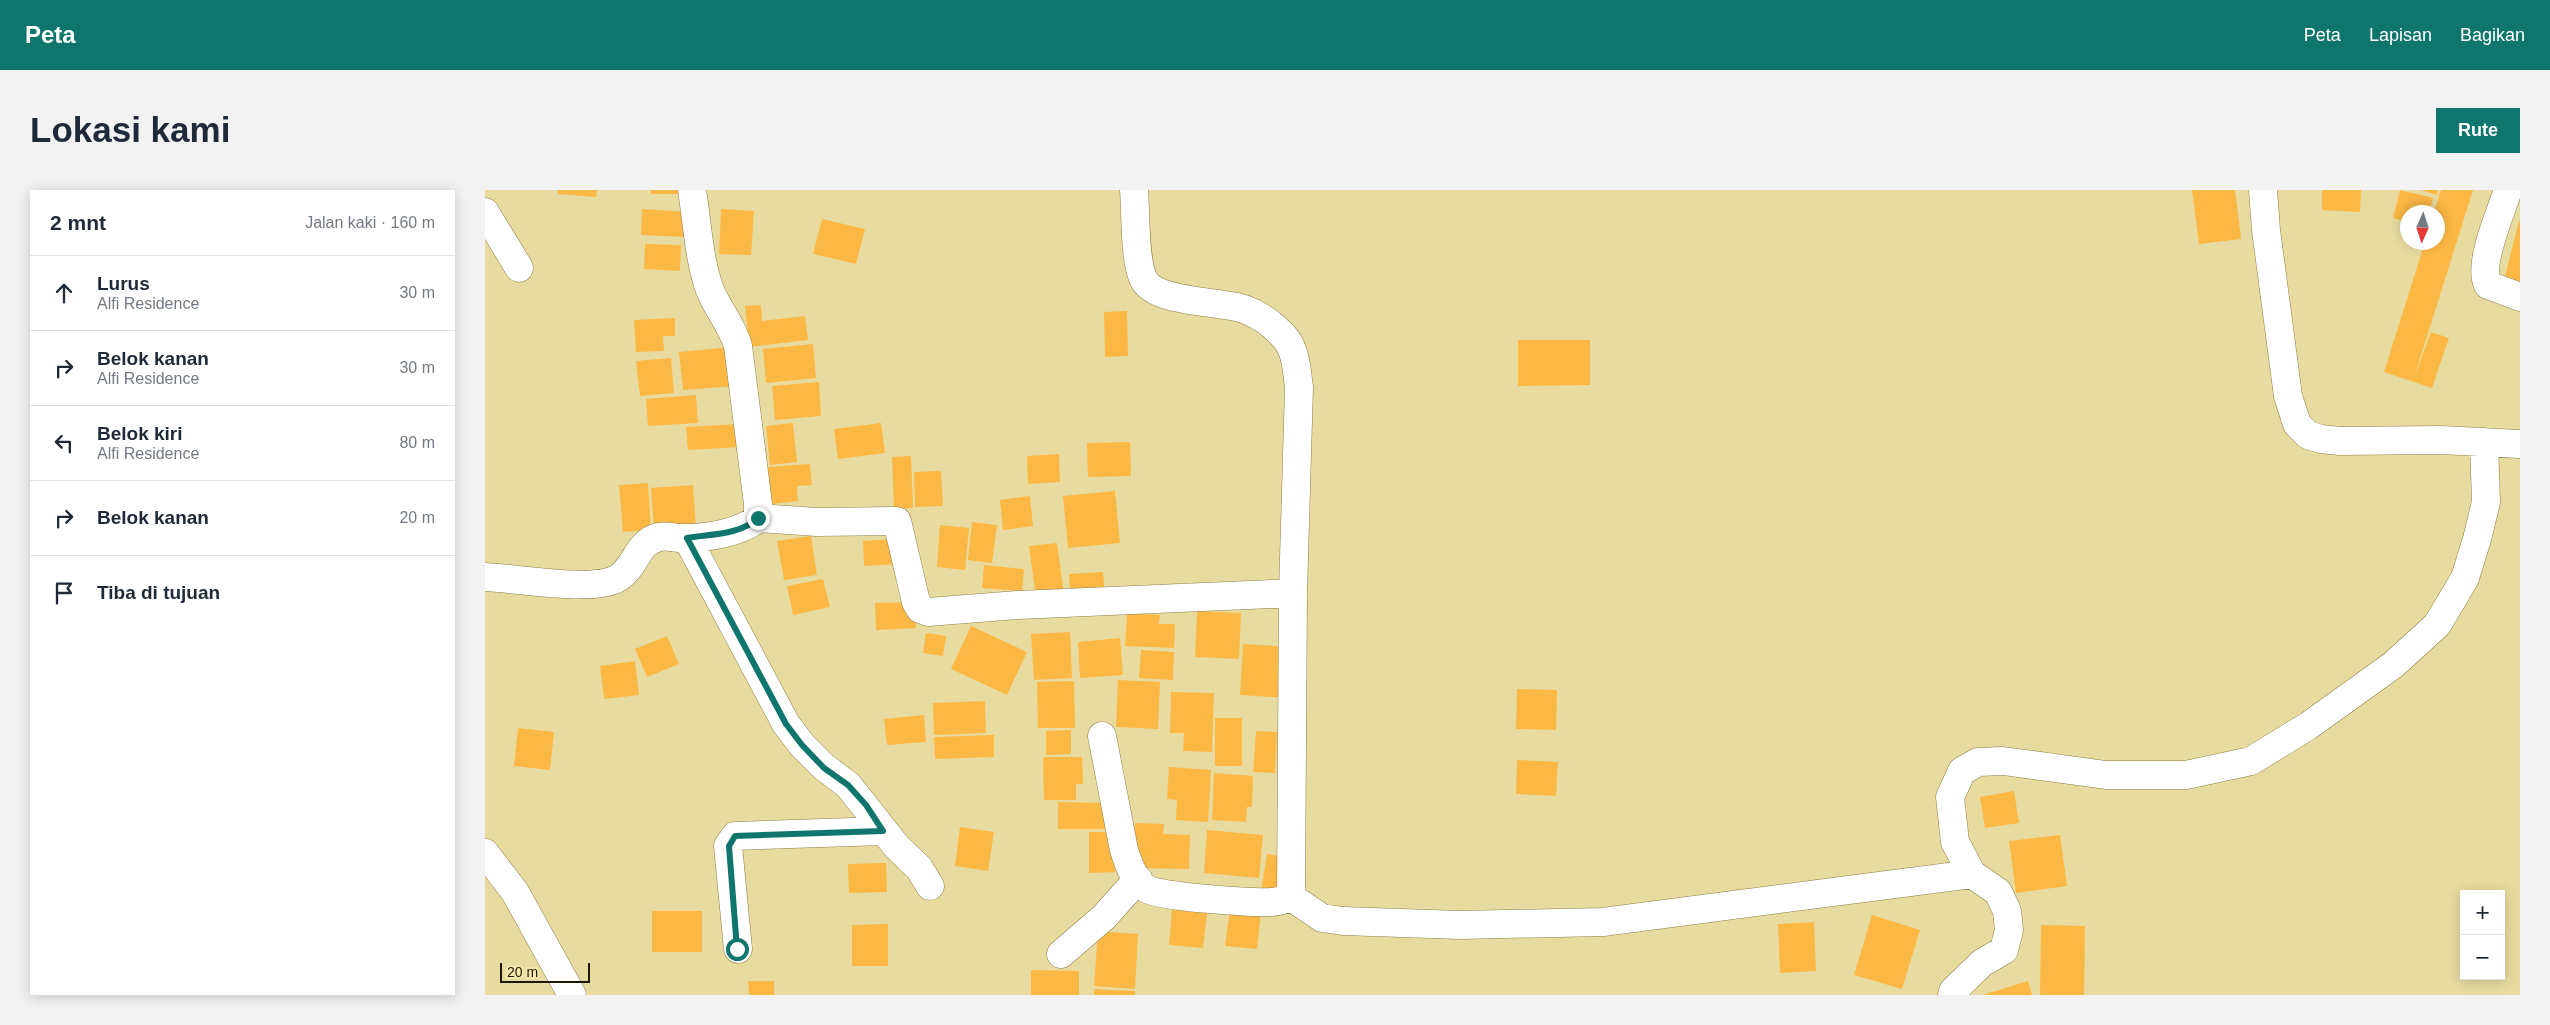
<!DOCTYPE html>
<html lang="id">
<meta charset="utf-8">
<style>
:root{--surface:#fff;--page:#f2f2f3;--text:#1f2937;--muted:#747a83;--line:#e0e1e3;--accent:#0f766e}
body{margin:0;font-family:Arial,sans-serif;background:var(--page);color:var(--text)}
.controls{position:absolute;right:15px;bottom:15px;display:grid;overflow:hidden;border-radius:0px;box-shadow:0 2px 12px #0003}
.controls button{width:45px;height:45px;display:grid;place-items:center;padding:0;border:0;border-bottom:1px solid var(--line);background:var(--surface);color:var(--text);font:25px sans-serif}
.compass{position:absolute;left:1915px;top:15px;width:45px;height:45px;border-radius:50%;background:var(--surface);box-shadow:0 2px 12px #0003;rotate:183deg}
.scale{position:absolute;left:15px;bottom:12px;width:90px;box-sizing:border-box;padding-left:5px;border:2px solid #1d1802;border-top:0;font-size:14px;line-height:18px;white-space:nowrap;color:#1d1802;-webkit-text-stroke:4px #f5e8ac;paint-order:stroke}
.stop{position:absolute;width:15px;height:15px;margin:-11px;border:4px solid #0f766e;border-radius:50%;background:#fff}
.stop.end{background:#0f766e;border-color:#fff;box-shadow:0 1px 5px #0008}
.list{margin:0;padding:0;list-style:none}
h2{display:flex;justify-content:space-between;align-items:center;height:65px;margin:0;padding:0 20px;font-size:21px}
h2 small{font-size:16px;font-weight:400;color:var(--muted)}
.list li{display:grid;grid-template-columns:32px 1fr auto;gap:15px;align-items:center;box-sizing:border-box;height:75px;padding:0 20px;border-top:1px solid var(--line)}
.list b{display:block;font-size:19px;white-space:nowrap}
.list p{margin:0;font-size:16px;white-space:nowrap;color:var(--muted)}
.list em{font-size:16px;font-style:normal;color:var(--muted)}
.icon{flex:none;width:28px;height:28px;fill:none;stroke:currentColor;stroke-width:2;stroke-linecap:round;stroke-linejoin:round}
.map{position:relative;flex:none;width:2035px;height:805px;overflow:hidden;border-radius:0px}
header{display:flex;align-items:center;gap:30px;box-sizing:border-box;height:70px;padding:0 25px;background:var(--accent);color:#fff}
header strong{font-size:24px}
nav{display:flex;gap:28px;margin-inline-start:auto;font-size:18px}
.intro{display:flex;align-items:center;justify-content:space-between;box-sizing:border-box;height:120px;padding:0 30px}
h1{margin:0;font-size:35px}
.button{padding:12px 22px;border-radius:0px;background:var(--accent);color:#fff;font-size:18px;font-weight:700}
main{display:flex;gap:30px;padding:0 30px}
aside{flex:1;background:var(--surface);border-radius:0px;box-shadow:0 2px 12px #0003}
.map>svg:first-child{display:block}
</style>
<header>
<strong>Peta</strong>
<nav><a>Peta</a><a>Lapisan</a><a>Bagikan</a></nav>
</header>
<div class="intro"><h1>Lokasi kami</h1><a class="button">Rute</a></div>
<main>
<aside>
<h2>2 mnt<small>Jalan kaki · 160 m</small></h2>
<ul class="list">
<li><svg class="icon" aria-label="ahead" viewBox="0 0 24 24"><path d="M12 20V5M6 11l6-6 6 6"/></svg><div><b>Lurus</b><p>Alfi Residence</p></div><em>30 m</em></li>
<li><svg class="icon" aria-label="right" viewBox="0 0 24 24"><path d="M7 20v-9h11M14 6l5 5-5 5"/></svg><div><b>Belok kanan</b><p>Alfi Residence</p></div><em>30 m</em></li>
<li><svg class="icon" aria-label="left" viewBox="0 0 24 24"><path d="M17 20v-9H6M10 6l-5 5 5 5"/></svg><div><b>Belok kiri</b><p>Alfi Residence</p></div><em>80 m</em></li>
<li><svg class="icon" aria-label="right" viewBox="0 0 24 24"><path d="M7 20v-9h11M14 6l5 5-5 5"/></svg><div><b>Belok kanan</b></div><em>20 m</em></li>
<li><svg class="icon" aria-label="arrive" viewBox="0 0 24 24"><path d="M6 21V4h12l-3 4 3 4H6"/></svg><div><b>Tiba di tujuan</b></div></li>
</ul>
</aside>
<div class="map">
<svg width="2035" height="805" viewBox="0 0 2035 805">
<rect width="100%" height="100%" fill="#e8dba0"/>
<path fill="#fbb845" d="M 73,0 L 112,0 L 111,7 L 73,4 Z
M 166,0 L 193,0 L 193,4 L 166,4 Z
M 1707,0 L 1750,0 L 1756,49 L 1714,54 Z
M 1837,0 L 1876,0 L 1875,22 L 1837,20 Z
M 1915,0 L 1948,8 L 1944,22 L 1922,22 L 1922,32 L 1908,28 Z
M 1936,0 L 1953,0 L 1952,5 Z
M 1956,0 L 1988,0 L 1929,188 L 1946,142 L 1964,148 L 1947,198 L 1899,182 L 1940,52 L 1952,52 L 1952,22 L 1949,22 Z
M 157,19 L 202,22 L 201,47 L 156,45 Z
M 236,19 L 269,21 L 266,65 L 234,64 Z
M 337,29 L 380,39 L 371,74 L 328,64 Z
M 2034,31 L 2035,31 L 2035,98 L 2018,94 Z
M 160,54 L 196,55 L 195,81 L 159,79 Z
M 276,115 L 277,131 L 320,126 L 323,150 L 264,157 L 260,116 Z
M 642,121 L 643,166 L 620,167 L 619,122 Z
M 190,128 L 190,146 L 178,146 L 179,161 L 151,162 L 149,130 Z
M 1033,150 L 1105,150 L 1105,195 L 1033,196 Z
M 328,154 L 331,188 L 281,193 L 278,159 Z
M 247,157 L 250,196 L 198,200 L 194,162 Z
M 186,168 L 189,203 L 155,206 L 151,171 Z
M 334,192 L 336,226 L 290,230 L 287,196 Z
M 211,205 L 213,233 L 163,236 L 161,209 Z
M 308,233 L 312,272 L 285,275 L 281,236 Z
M 396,233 L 400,263 L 353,269 L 349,239 Z
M 254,234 L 255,257 L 203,260 L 201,237 Z
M 645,252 L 646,286 L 603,287 L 602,253 Z
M 574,264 L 575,292 L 543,294 L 542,266 Z
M 426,266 L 428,318 L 409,319 L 407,267 Z
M 325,274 L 327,295 L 312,296 L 313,311 L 286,314 L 283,277 Z
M 456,281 L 458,316 L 430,317 L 429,282 Z
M 163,293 L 166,340 L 138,342 L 134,295 Z
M 208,295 L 211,337 L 169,339 L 166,298 Z
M 630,301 L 635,353 L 583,358 L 578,306 Z
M 545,306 L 548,336 L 518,340 L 515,310 Z
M 487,332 L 512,335 L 507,373 L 483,370 Z
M 455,335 L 484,338 L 480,380 L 452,377 Z
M 326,346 L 332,385 L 299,390 L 292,351 Z
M 410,349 L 411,374 L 379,376 L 378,351 Z
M 572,353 L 579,404 L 551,407 L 544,356 Z
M 499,375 L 539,379 L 537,401 L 497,398 Z
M 618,382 L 620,408 L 586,411 L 584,384 Z
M 338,389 L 345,417 L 308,425 L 302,396 Z
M 430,412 L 431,438 L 391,440 L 390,413 Z
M 712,421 L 756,423 L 754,469 L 710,467 Z
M 642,423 L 675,425 L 674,434 L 690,434 L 689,458 L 640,456 Z
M 486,436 L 542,462 L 522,505 L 466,479 Z
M 585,442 L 587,488 L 549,490 L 546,444 Z
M 441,443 L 461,446 L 458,466 L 438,463 Z
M 182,446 L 194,474 L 162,487 L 150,459 Z
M 635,448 L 638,485 L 595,488 L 593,452 Z
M 758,454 L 806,457 L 804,508 L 755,505 Z
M 656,460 L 689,462 L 688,490 L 654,488 Z
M 150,471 L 154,505 L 119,509 L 115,476 Z
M 633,490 L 675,492 L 673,539 L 631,537 Z
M 589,491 L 590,538 L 553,538 L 552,492 Z
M 1032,499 L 1072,500 L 1071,540 L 1031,539 Z
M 686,502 L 729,503 L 727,562 L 698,561 L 699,543 L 685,543 Z
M 500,511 L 501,543 L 449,545 L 448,513 Z
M 439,525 L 441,552 L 402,555 L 399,529 Z
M 730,528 L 757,528 L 757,576 L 730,576 Z
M 33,538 L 69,542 L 65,580 L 29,576 Z
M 586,540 L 586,564 L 561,565 L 561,541 Z
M 771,541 L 792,542 L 790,583 L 768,582 Z
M 509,545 L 509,567 L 450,569 L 449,547 Z
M 558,567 L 597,567 L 598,594 L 591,594 L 591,610 L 559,610 Z
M 1032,570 L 1073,572 L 1071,606 L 1031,604 Z
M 684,577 L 726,580 L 723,632 L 691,630 L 692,610 L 682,609 Z
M 729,583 L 768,586 L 767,617 L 762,617 L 761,632 L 727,630 Z
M 1529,601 L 1534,633 L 1500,638 L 1495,607 Z
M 573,612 L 623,613 L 628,639 L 573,639 Z
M 650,633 L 679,634 L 678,644 L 705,645 L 704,679 L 649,678 Z
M 475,637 L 509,642 L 503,681 L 470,676 Z
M 722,640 L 778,645 L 774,688 L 719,683 Z
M 604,642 L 629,642 L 630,682 L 604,683 Z
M 1575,645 L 1582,696 L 1531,703 L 1524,651 Z
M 782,664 L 800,667 L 794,705 L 776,702 Z
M 401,673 L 402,702 L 364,703 L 363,674 Z
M 745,719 L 776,722 L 772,759 L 740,756 Z
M 687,720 L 722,723 L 718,758 L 684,755 Z
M 167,721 L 217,721 L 217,762 L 167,762 Z
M 1387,725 L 1435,740 L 1417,799 L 1369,785 Z
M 1329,732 L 1331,781 L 1295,783 L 1293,734 Z
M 403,734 L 403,776 L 367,776 L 367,735 Z
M 1556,735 L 1600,736 L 1599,805 L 1555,805 Z
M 613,741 L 653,744 L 650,799 L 609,796 Z
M 546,780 L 594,781 L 594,805 L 546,805 Z
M 263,791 L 289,791 L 289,805 L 264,805 Z
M 1543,791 L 1547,805 L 1498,805 Z
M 609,799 L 650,801 L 650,805 L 609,805 Z"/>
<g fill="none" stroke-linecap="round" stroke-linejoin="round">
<g stroke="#8c7f47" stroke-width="29">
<path id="street" d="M 649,0 C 651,23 649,71 659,90 C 671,113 735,111 759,119 C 770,123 780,129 788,136 C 796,143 804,150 807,160 C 812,171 812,185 814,197 L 808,403 L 806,707 L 837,728 L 858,731 L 975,735 L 1118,732 L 1487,684
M 1778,0 L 1781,40 L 1803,206 L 1812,234 L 1823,245 L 1836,249 L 1855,251 L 1956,250 L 2035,254
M 2023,0 C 2016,22 1992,75 2003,95 L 2035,107
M 0,22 L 34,78
M 273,328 L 332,332 L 412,331 L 431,412 L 435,419 L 443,422 L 533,415 L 808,403
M 202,348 L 301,534 L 317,555 L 339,577 L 363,595 L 412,657 L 434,678 L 445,696
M 0,387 C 30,388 109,403 133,388 C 151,377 152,352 174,347 C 183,345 192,349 201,348 C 222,348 258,342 273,328 L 273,314 L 253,156 C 247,135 233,120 225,100 C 214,71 212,31 207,0
M 617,546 L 639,660 C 643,673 649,691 662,699 C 674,707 769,713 787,712 C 794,712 800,709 806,707
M 0,663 L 30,702 L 87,805
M 253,759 L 243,656 L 250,646 L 398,641
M 576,764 L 619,727 L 653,689
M 1467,805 L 1468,801 L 1497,773 L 1519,760 L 1524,740 L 1522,721 L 1513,702 L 1487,684 L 1470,652 L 1465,607 L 1477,581 L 1493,572 L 1518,571 L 1621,585 L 1701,585 L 1766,571 L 1823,536 L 1908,475 L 1952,435 L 1980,388 L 1992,349 L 2001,312 L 1999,252"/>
</g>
<use href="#street" stroke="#fff" stroke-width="28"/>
</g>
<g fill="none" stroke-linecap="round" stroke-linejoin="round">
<path stroke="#0f766e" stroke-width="6" d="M 252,759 L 244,656 L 250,646 L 398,641 L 381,615 L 363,595 L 339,578 L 317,555 L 301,534 L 202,348 C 226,344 255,345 273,328"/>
</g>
</svg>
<div class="controls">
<button>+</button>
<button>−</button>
</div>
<svg class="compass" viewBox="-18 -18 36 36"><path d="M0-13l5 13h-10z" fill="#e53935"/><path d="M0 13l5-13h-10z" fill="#747a83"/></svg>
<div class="scale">20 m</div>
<div class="stop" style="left:252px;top:759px"></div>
<div class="stop end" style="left:273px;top:328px"></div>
</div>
</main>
